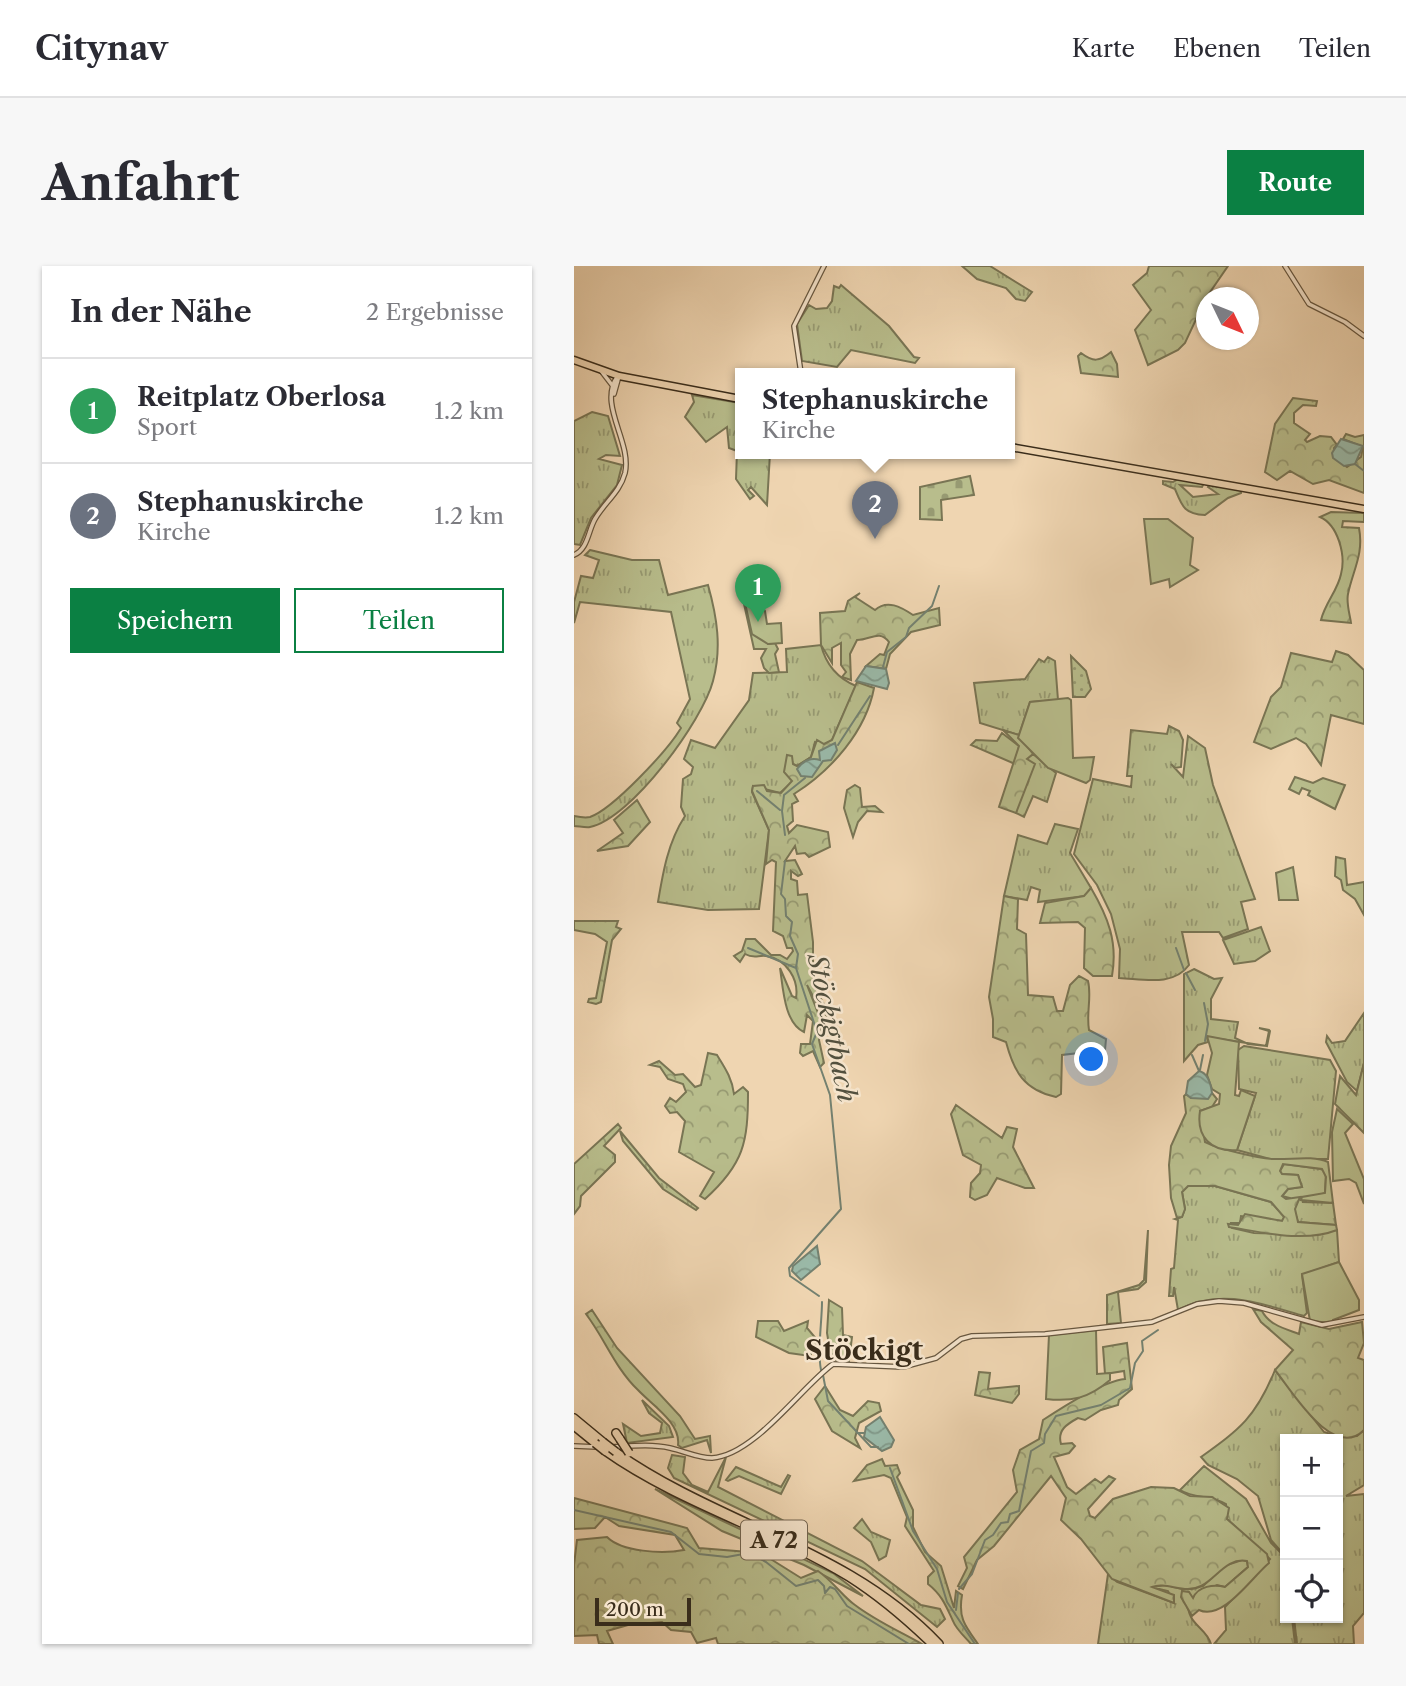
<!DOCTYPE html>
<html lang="de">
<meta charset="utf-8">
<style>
:root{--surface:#fff;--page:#f7f7f7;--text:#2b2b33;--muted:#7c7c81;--line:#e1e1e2;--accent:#0b8043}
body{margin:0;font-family:"Libre Caslon Text",serif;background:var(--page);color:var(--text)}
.controls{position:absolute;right:21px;bottom:21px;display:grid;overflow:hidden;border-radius:0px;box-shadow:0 2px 5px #0004}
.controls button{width:63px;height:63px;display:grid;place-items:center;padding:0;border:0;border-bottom:2px solid var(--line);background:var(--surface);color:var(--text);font:35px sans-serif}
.compass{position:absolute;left:622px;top:21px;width:63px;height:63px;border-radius:50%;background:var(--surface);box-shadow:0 2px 5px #0004;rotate:133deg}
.scale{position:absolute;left:21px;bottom:18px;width:96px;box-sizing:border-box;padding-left:7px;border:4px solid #3a2d1b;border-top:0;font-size:19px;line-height:24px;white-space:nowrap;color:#3a2d1b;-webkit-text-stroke:5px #f5e4cc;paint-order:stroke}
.you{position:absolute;left:518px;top:794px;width:24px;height:24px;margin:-18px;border:5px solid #fff;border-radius:50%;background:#1a73e8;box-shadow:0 0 0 10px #1a73e833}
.badge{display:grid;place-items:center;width:46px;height:46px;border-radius:50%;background:var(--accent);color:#fff;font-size:23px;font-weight:700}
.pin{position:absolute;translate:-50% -58px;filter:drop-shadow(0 2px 4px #0008)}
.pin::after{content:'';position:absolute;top:37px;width:24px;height:21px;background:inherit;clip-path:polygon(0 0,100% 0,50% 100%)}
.popup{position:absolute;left:161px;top:102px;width:280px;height:91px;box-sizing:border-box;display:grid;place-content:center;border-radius:0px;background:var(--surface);filter:drop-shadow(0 2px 5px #0005);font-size:23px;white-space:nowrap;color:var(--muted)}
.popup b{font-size:26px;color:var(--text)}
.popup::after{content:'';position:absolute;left:50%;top:100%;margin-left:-14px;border:14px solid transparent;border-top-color:var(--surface)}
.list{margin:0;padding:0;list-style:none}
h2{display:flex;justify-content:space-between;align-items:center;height:91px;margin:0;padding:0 28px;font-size:30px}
h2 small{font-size:23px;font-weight:400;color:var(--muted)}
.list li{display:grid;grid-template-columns:46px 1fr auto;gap:21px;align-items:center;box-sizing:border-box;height:105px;padding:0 28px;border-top:2px solid var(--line)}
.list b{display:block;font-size:26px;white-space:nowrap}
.list p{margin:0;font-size:23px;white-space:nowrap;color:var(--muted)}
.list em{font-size:23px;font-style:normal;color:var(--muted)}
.actions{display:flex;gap:14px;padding:21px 28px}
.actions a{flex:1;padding:16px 0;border:2px solid var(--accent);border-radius:0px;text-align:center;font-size:24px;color:var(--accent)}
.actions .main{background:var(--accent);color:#fff}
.icon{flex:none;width:38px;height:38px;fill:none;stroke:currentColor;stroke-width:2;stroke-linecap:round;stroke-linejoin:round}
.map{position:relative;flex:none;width:790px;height:1378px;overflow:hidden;border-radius:0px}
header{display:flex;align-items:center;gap:42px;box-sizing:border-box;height:98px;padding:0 35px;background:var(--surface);border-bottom:2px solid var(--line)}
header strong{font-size:33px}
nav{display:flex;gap:38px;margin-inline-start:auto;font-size:24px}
.intro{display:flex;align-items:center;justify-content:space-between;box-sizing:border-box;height:168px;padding:0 42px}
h1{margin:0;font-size:49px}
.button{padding:18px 32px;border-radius:0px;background:var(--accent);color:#fff;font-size:24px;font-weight:700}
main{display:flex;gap:42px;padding:0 42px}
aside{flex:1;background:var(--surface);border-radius:0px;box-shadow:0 2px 5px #0004}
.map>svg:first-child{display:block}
</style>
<header>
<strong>Citynav</strong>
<nav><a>Karte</a><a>Ebenen</a><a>Teilen</a></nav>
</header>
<div class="intro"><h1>Anfahrt</h1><a class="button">Route</a></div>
<main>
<aside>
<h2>In der Nähe<small>2 Ergebnisse</small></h2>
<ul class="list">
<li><span class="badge" style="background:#2e9e5b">1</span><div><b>Reitplatz Oberlosa</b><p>Sport</p></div><em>1.2 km</em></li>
<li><span class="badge" style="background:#6b7280">2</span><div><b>Stephanuskirche</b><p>Kirche</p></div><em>1.2 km</em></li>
</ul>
<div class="actions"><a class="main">Speichern</a><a>Teilen</a></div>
</aside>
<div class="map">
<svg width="790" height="1378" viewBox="0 0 790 1378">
<defs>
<pattern id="grass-tufts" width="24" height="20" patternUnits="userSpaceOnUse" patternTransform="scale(1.75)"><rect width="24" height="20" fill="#b8bd8c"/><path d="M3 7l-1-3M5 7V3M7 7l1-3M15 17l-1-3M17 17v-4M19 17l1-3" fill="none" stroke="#979a72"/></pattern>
<pattern id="forest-crowns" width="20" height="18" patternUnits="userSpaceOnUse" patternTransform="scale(1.75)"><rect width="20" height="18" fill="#b8bd8c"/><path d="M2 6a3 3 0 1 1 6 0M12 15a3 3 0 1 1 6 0" fill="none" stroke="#979a72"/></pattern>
<pattern id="cemetery-stones" width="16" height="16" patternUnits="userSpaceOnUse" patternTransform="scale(1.75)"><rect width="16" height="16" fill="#b8bd8c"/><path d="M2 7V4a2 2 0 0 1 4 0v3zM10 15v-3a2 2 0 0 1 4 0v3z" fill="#979a72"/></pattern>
<pattern id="park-dots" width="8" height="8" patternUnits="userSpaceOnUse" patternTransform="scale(1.75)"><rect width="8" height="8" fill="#b8bd8c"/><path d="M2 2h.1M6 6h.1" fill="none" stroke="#979a72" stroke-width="1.8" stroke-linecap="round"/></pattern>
<pattern id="water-waves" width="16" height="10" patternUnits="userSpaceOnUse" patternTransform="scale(1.75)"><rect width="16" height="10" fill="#9ab9a8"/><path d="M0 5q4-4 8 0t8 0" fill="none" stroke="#7f9788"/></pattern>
</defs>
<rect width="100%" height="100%" fill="#efd5b1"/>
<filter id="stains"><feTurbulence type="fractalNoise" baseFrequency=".00286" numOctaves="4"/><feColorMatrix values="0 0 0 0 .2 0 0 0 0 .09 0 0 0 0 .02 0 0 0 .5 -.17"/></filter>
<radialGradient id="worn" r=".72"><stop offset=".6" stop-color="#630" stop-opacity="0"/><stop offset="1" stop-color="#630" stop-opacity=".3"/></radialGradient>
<path fill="url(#grass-tufts)" stroke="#797554" stroke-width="2" d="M 388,0 L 416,0 L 458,26 L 451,35 L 442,33 L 432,22 L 403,13 Z
M 267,19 L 315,60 L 340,91 L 345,92 L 341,97 L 277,84 L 263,101 L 228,95 L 223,58 L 235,39 L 242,43 L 253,42 L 258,35 L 260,20 L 265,22 Z
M 118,129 L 166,137 L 166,187 L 196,187 L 193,239 L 177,221 L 174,224 L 180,230 L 176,233 L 162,213 L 163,185 L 155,182 L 153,161 L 132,176 L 111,151 L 120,136 Z
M 18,146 L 34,150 L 46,190 L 32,189 L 25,193 L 48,199 L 43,219 L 17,252 L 6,279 L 0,278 L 0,155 Z
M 606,212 L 630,217 L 628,221 L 606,219 L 619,231 L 644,228 L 634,221 L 636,218 L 667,224 L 667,227 L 654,232 L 631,249 C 610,248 608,240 601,223 L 589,218 L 589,215 L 599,216 Z
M 16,284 L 58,294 L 85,294 L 94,329 L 134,319 C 143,351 148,382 139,415 C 129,454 57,553 16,561 C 12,562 4,560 0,560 L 0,550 C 5,551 11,552 16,551 C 39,543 94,484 107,462 L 103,457 L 116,433 L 97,346 L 6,336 L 0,357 L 0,336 L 7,310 L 19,312 L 25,294 L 11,289 Z
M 247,379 C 252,399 263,412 282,420 L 258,474 L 250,479 L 241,476 L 237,491 L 223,500 L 219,498 L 219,515 L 206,527 L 179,520 L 178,526 L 195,564 L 185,643 L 134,644 L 84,636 C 89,606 94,576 111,550 L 107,541 L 109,513 L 117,508 L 119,501 L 110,493 L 117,474 L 141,482 L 175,434 L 179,407 L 213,406 L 212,383 Z
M 474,391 L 481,395 L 484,434 L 456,436 L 445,469 L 406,457 L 400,417 L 451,413 L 465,393 L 470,396 Z
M 595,460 L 605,465 L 609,474 L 607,501 L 601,502 L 597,498 L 609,511 L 614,470 L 631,482 L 639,519 L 681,633 L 667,636 L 674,663 L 649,672 L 645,666 L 608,666 L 615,699 C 599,721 569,713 545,712 L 546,683 L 537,648 L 523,619 L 500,588 L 519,513 L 557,521 L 558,510 L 553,510 L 557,464 L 593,468 Z
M 428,467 L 445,480 L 441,498 L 397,479 L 402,474 L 423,475 Z
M 459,488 L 482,507 L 473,536 L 459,530 L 450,551 L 442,547 L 452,493 Z
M 481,558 L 504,563 L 496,587 L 517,622 L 511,630 L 464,636 L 466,624 L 457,621 L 453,634 L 430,630 L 444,569 L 473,578 Z
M 687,661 L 696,685 L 681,695 L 660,698 L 649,674 Z
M 620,703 L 640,713 L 648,712 L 637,733 L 637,753 L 664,756 L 661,772 L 674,778 L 692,780 L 695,765 L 685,762 L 695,764 L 696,765 L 693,780 L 633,771 L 634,776 L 624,779 L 610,795 L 610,708 Z
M 790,747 L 790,797 L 783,825 L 773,816 L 752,776 L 753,770 L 758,777 L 771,775 Z
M 670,780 L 756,794 L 762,805 L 754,893 L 696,893 L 663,884 L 682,827 L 665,823 L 664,784 Z
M 46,865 L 85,912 L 124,942 L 122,944 L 89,923 L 49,875 Z
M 710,898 L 748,903 L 752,906 L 751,927 L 728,936 L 759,937 L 762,959 L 724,956 L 716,932 L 708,930 L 714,923 L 728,921 L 724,909 L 708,908 L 706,905 Z
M 614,920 L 641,920 L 697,936 L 711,951 L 708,955 L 667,950 L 666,957 L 657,957 L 658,962 L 680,967 L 722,968 L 763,964 L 765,996 L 728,1009 L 733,1047 L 730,1050 C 688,1038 646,1021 604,1044 L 600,1021 L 599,1030 L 595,1030 L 597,1003 L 600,1002 L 604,954 L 601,953 L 608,951 L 611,943 L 608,926 Z
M 574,964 L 572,1016 L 564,1023 L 544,1026 L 547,1057 L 533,1058 L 533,1029 L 565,1019 L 570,1014 Z
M 701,1104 L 750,1166 L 766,1171 L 783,1170 L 790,1164 L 790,1219 L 772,1230 L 790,1228 L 790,1347 L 779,1360 L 780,1378 L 723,1378 L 720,1352 L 764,1352 L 764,1173 L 711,1173 L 711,1290 L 697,1274 L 684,1230 L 663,1213 L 634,1199 L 627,1191 C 666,1163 682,1151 701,1104 Z
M 68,1134 L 95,1160 L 99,1171 L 53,1177 L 49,1158 L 67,1170 L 86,1167 L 88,1157 L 75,1147 Z
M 98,1189 L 111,1191 L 109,1207 L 118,1219 L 134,1226 L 152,1191 L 144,1221 L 288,1295 L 347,1339 L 366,1343 L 371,1353 L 363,1361 L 291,1303 L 100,1212 L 94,1202 Z
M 630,1200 L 672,1233 L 697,1277 L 711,1291 L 711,1352 L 718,1352 L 721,1378 L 640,1378 L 652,1364 L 651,1341 L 696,1293 L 653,1253 L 652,1238 C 637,1229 621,1233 606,1224 Z
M 162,1201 L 207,1221 L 214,1209 L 216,1210 L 207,1228 L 165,1210 L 154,1215 L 152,1214 Z
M 81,1223 L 259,1307 L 289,1330 L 230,1299 L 148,1265 Z
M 288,1253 L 297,1266 L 316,1274 L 312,1290 L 305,1294 L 297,1276 L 280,1262 Z
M 668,1294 L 673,1295 L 674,1301 L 651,1321 L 643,1319 L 610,1336 C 616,1342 613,1344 617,1351 C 622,1361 633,1365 637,1378 L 524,1378 L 534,1308 L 543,1316 L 600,1337 L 594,1325 L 577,1321 L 592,1319 L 608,1323 L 629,1320 L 650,1300 Z"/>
<path fill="url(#forest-crowns)" stroke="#797554" stroke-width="2" d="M 575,0 L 654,0 L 632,32 L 611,77 L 604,84 L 574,99 L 561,64 L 577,44 L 559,19 L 573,7 Z
M 537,86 L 543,98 L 544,111 L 507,107 L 504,90 L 507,87 C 519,96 525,96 537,86 Z
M 719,132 L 743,135 L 742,140 L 729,139 L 720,147 L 720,157 L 736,168 L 731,174 L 733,176 L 746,170 L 757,171 L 763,179 L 760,182 L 762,193 L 773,201 L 787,191 L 789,181 L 769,173 L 772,168 L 781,171 L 790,169 L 790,227 L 755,214 L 739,218 L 716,205 L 703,214 L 691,206 L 701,158 Z
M 757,246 L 790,247 L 790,256 L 769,255 L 768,261 L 785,262 C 790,288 779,304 774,328 C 772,337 776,349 777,357 L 747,354 C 751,337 764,324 767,308 C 772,289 764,259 746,251 Z
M 286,327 L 281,331 L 301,344 C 313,333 327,341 339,349 L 365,342 L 366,359 L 337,366 L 316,388 L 312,403 L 292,400 L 306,388 L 310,389 L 315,376 C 305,363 297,374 283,374 L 276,388 L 277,414 L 268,411 L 272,406 L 267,399 L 267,377 L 258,382 L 258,397 L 247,379 L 246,347 L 271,345 L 274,335 Z
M 172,328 L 174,336 L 171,337 L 194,378 L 201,377 L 204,383 L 201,388 L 205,406 L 195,407 L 190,402 L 187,392 L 192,383 L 180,383 L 168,329 Z
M 762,385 L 774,389 L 790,404 L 790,458 L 757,449 L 747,499 L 732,478 L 722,472 L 697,483 L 680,476 L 697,431 L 707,421 L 717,387 L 758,396 Z
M 283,416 L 300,422 C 292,465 258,504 220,528 L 224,535 L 218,538 L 219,555 L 213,560 L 215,567 L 223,559 L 254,566 L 256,581 L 235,591 L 231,587 L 223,588 L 221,580 L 211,595 L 221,594 L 228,608 L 224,610 L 217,605 L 217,613 L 223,615 L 224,629 L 233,628 L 239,676 L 239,718 L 259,755 L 247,745 L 233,719 L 248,757 L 245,774 L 250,797 L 246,801 L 239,785 L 229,790 L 226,787 L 227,778 L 236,778 L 239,755 L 233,749 L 230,766 C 210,757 209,721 206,702 L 218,730 L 222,732 C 225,714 213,693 192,690 C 184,689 180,693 171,688 L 166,696 L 160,690 L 168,685 L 172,673 L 181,673 L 197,689 L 206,689 L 213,693 L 219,685 L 218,682 L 213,682 L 209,670 L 199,665 L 202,596 L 198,594 L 192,598 L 195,564 L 178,525 L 179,520 L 190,519 L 193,525 L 207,527 L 218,515 L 210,506 L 213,489 L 218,490 L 219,498 L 223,500 L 237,491 L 243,474 L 250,478 L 258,474 Z
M 429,464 L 445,469 L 459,488 L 453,493 L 461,498 L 442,547 L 425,541 L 445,480 Z
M 281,519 L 286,522 L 288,541 L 301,540 L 308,546 L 293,545 L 284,556 L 279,571 L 270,542 L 273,524 Z
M 63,534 L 76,556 L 54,580 L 23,585 L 49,567 L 40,554 Z
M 762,591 L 771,593 L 773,619 L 790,616 L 790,649 L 781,633 L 769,624 L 767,614 L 761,610 Z
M 517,622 C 534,651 544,676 538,710 L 519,710 L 510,702 L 511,662 L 504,656 L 466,657 L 471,637 L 510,630 Z
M 430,630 L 444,633 L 443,663 L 452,668 L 454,729 L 479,731 L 483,745 L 489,745 L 496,719 L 505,710 L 514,715 C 518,731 512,746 515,764 L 532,773 L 531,784 L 488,789 L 487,828 L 482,831 C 450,824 440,806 432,776 L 419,771 L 419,753 L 415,731 Z
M 0,655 L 44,655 L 42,661 L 47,663 L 38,674 L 27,736 L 22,738 L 14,736 L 15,733 L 22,732 L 33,676 L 21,668 L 0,664 Z
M 134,787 L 143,789 C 151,802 158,812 160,828 L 169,821 L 174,826 C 174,876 170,898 131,933 L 126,930 L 140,906 L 105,886 L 111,855 L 103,846 L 96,847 L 91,840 L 96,832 L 102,836 L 112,826 L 109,818 L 94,813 L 86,801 L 76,799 L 85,795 L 101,809 L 109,808 L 121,821 L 127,819 Z
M 790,797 L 790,867 L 761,838 L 766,810 L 782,829 Z
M 638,827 L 643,833 L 638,841 L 626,845 L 631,876 C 645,883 683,892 699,893 C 717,894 738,889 754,896 L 759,937 L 727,934 L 728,931 L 751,927 L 752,911 L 748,903 L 709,898 L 706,905 L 708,908 L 724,909 L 728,921 L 714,923 L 708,930 L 712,933 L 726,931 L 721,943 L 724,956 L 762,959 L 763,964 C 730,977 687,966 655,961 L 654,958 L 664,959 L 671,948 L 708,955 L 710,951 L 697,936 L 641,920 L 614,920 L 608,926 L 611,943 L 608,951 L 603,952 L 597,932 L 595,899 L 597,880 L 612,847 L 610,830 L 612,828 L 617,832 Z
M 382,839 L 428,872 L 433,861 L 443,863 L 439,881 L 460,922 L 451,922 L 423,912 L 413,929 L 401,934 L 396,931 L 397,917 L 406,907 L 407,899 L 389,889 L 377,848 Z
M 44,858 L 47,862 L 30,880 L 41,889 L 41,896 L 7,930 L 6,940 L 0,948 L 0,898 Z
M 255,1034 L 268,1042 L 269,1069 L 278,1071 L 275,1095 L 262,1094 L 256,1085 L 253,1067 Z
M 679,1043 L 688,1045 C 695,1059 712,1063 725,1068 L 727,1056 L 755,1063 L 788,1056 L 790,1077 L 784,1092 L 790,1094 L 790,1164 C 759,1195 718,1125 701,1104 L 719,1084 L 687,1056 Z
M 18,1044 L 43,1082 L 106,1150 L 121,1173 L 136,1170 L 137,1187 L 133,1174 L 108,1182 L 104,1179 C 107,1157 78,1139 64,1124 C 41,1102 31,1073 12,1048 Z
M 184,1055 L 204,1055 L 210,1065 L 234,1055 L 233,1062 L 244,1075 L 236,1090 L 215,1087 L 182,1071 Z
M 553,1077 L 558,1123 L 545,1134 L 544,1139 L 527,1144 L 511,1154 L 504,1152 C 493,1158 483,1164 487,1178 L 498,1177 L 501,1180 L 495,1187 L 480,1191 L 493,1221 L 502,1228 L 521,1213 L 527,1217 L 535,1210 L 541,1213 L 514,1243 L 516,1250 L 521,1252 L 539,1233 L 577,1221 L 600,1222 L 616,1230 L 638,1231 L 655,1242 L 653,1253 L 693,1288 L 695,1297 C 677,1312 649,1355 625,1344 L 618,1350 L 607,1331 L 608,1325 L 615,1326 L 619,1332 C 624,1320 640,1318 651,1321 L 674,1301 L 673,1295 C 653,1291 642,1313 627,1320 C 610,1329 593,1315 578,1321 L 600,1329 L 600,1337 L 538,1313 L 507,1273 L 487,1254 L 492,1232 L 477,1210 L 420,1280 L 403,1294 L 389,1323 L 384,1320 L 393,1302 L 390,1291 L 443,1226 L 439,1204 L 446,1184 L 465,1173 L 469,1154 C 489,1141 529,1115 551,1113 L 550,1105 L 531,1108 L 529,1081 Z
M 405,1106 L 416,1107 L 414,1123 L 445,1120 L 445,1128 L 438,1137 L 401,1129 Z
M 251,1120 L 266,1144 L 279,1150 L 294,1135 L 305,1137 L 307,1145 L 285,1157 L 281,1172 L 286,1182 L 258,1165 L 241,1133 Z
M 308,1193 L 311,1200 L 323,1199 L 326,1207 L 323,1211 L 339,1244 L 339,1261 L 351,1286 L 367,1300 L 380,1342 L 382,1325 L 388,1329 C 384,1352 391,1360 404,1378 L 397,1378 C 391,1371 382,1363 379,1355 C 372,1340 368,1329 354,1318 L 354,1311 L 360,1305 L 331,1260 L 333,1251 L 317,1212 L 310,1209 L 280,1215 L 293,1199 Z
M 0,1232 L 113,1262 L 125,1282 L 187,1287 L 227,1312 L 244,1305 C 260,1316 268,1330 281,1339 C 302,1355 325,1365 348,1378 L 144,1378 L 142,1372 L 123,1377 L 117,1366 L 97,1364 L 88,1356 L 54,1359 L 33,1365 L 39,1378 L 25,1378 L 23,1369 L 0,1370 L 0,1299 L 3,1274 L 33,1271 C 48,1286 88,1288 110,1284 L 101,1269 L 45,1260 L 31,1251 L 21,1262 L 0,1263 Z"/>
<path fill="url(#cemetery-stones)" stroke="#797554" stroke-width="2" d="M 396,210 L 400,229 L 367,234 L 368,254 L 346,253 L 346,221 Z"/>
<path fill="url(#park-dots)" stroke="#797554" stroke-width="2" d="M 497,390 L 512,405 L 517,423 L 511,431 L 499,431 Z"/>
<path fill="#b8bd8c" stroke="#797554" stroke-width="2" d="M 570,253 L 594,253 L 619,272 L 616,299 L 624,304 L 596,321 L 595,313 L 577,318 Z
M 184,334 L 191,345 L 193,358 L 207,357 L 208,377 L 194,378 L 178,368 L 171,337 Z
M 494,432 L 497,434 L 499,492 L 520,491 L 516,514 L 512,517 L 474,502 L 444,472 L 456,436 Z
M 721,511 L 739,517 L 749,512 L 771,519 L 761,543 L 734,529 L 736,525 L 728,522 L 725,528 L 715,523 Z
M 719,601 L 724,634 L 705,634 L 702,607 Z
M 633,770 L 665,776 L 661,829 L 665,830 L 667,824 L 681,830 L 663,884 C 637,886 622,871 626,845 L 645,838 L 646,828 L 638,823 L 633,809 L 638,787 Z
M 763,843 L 779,858 L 771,867 L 790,913 L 790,938 L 782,917 L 775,913 L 759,915 L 758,866 Z
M 765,996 L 785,1034 L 785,1044 L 759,1054 L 759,1057 L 736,1055 L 728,1008 Z
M 522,1064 L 523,1108 L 536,1107 L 536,1114 C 515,1132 498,1136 472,1133 L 475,1069 Z"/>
<path fill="url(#water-waves)" stroke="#748170" stroke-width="2" d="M 767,173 L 789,180 L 781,198 L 770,200 L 759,192 L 758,187 Z
M 292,400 L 312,403 L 315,417 L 313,423 L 282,415 Z
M 261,477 L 263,484 L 257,494 L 249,495 L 238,511 L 227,510 L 223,503 C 229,495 236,491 246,494 L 245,485 Z
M 625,805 C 634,807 637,819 638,827 L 634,833 L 617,832 L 612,828 L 614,815 Z
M 243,980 L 246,998 L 227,1014 L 218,1005 L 219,1000 Z
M 306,1151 L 320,1174 L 317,1181 L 308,1185 L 290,1171 L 292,1161 Z"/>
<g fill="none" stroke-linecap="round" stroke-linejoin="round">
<path stroke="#748170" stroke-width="2" d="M 781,198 L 790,205
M 309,401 L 313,386 L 332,371 L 335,362 L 358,340 L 365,320
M 264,479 L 296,430
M 183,525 L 206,544
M 211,569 L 208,545 L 210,529 L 231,512
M 211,595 L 207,628 L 211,633 L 212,650 L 218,656 L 216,670 L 224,688 L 222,702 L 243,766 L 238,778 L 256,829 L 267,943 L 215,1002 L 216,1010 L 245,1030
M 174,682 L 222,702
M 602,682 L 610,704
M 612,707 L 621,724
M 630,737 L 634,758 L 631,775
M 618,789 L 625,805
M 626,804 L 629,789
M 247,1104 C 243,1085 248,1056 248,1036
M 249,1109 L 254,1135 L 297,1181 L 304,1181
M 283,1167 L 290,1167
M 316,1202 L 339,1265 L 363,1303 L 373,1336 L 401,1378
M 0,1244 L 97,1266 L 125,1288 L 153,1291 L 175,1287 L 192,1296 L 222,1320 L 244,1314 L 250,1320 L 251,1327 L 256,1321 L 261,1323 L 273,1340 L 335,1378
M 385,1323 L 398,1308 L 411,1274 L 419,1269 L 427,1257 L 434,1256 L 436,1248 L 445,1245 L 457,1185 L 470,1177 L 471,1168 L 482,1150 L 527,1139 L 556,1122 L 561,1097 L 569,1085 L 568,1075 L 584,1064
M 382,1344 L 384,1327"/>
<g stroke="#675740" stroke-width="6">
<path id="tertiary" d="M 711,0 L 735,38 L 771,56 L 790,70
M 28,106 L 38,119
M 227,107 L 220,60 L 250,0
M 40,128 L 45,110
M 0,289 C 14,283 14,265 21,253 C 31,236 46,226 51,207 C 58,176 24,139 43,111
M 0,1180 L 23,1181
M 38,1181 C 58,1180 77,1178 96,1182 C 110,1185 124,1192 138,1192 C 181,1189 227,1121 259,1098 L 329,1101 L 362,1092 L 387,1073 L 398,1070 L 471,1068 L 578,1056 L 623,1038 L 645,1035 L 670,1037 L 748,1059 L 790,1051"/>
</g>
<g stroke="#3a2d1b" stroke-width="9">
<path id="primary" d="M 0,94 L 45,110 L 166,133
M 436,181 L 790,243"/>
</g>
<g stroke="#3a2d1b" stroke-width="10">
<path id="motorway" d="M 0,1152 L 29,1176
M 0,1160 L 21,1177
M 42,1167 L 46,1173
M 31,1185 C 106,1238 196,1263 275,1311 C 305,1330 332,1353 358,1378
M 42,1186 C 146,1259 276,1283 365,1378"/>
</g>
<use href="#tertiary" stroke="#f5e4cc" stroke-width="3.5"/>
<use href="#primary" stroke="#efd5b1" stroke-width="6"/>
<use href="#motorway" stroke="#efd5b1" stroke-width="7"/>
<g stroke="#3a2d1b" stroke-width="10" stroke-linecap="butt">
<path id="motorway-bridge" d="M 46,1173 L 55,1187
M 29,1176 L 42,1186
M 21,1177 L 31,1185"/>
</g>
<use href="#motorway-bridge" stroke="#efd5b1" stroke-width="7"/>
</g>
<g text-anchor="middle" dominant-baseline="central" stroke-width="5" stroke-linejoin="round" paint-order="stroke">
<rect fill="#f5e4cc" stroke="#726450" stroke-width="2" x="167" y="1254.5" width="66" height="39" rx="5"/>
<g font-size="23" font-weight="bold" fill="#3a2d1b">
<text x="200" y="1274">A 72</text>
</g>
<g font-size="26" font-style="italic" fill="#52503e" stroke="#f5e4cc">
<text transform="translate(258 762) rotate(78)">Stöckigtbach</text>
</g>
<g font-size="28" font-weight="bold" fill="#3a2d1b" stroke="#f5e4cc">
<text x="290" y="1084">Stöckigt</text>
</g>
</g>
<rect width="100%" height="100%" filter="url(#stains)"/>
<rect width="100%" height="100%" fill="url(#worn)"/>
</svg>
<div class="controls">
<button>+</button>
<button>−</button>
<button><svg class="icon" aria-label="locate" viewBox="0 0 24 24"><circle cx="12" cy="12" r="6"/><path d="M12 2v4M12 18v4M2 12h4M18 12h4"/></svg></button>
</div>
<svg class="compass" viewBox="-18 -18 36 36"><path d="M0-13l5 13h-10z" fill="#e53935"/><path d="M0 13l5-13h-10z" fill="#7c7c81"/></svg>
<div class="scale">200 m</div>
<div class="you"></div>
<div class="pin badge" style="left:184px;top:356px;background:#2e9e5b">1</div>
<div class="pin badge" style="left:301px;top:273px;background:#6b7280">2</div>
<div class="popup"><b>Stephanuskirche</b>Kirche</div>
</div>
</main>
